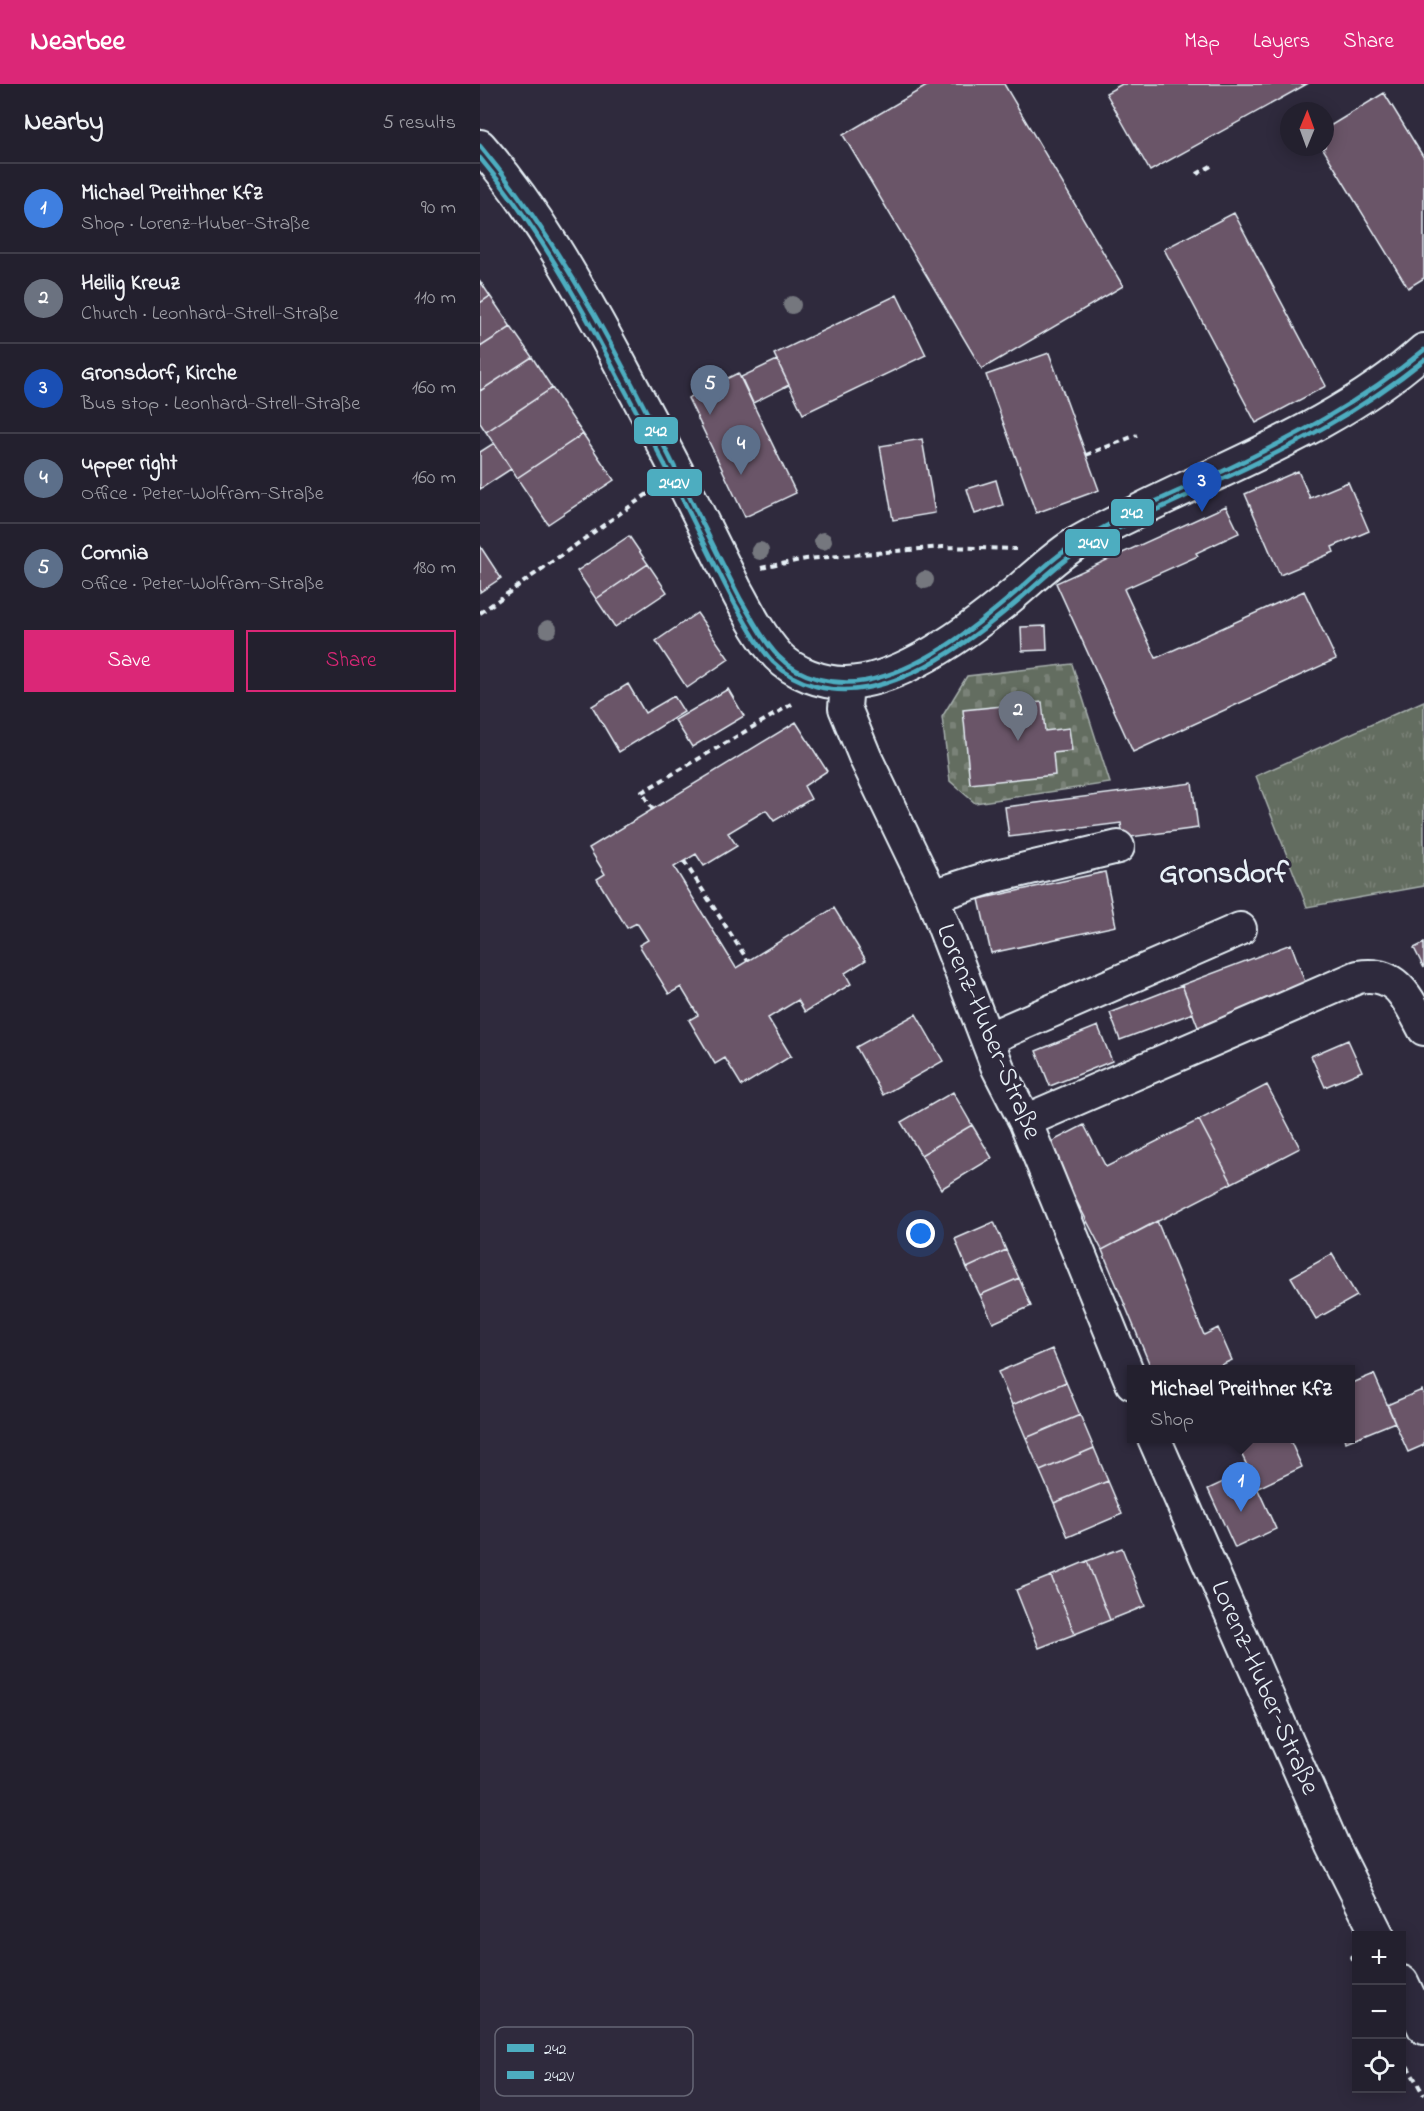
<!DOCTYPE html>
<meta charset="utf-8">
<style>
:root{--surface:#23202e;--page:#2b2836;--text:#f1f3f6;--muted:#a3a3aa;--line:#403e4a;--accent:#db2777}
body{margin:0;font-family:"Indie Flower",sans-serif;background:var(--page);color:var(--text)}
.controls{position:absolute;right:18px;bottom:18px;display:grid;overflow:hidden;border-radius:0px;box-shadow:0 3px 15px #0003}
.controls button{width:54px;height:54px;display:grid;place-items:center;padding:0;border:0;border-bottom:2px solid var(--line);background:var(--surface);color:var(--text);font:30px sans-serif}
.compass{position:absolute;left:800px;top:18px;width:54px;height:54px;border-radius:50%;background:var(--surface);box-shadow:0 3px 15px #0003;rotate:1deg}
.you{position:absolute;left:441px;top:1150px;width:21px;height:21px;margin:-15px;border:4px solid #fff;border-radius:50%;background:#1a73e8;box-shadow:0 0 0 9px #1a73e833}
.badge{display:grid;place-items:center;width:39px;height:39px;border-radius:50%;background:var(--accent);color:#fff;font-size:20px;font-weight:700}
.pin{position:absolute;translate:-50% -50px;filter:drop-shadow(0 2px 3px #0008)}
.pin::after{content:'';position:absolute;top:32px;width:21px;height:18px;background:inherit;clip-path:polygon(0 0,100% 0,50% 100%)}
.popup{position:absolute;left:647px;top:1281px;width:228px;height:78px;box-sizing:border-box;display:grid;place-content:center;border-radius:0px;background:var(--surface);filter:drop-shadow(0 2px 4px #0005);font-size:20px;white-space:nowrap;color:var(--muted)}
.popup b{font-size:22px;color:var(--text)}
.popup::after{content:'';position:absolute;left:50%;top:100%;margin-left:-12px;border:12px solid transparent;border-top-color:var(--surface)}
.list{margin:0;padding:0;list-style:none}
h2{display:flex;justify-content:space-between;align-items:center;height:78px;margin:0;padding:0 24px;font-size:26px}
h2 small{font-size:20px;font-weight:400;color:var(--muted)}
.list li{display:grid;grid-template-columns:39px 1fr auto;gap:18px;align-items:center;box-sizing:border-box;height:90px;padding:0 24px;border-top:2px solid var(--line)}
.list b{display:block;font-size:22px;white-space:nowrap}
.list p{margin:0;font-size:20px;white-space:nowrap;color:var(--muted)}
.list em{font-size:20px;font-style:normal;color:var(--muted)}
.actions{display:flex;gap:12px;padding:18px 24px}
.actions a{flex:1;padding:14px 0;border:2px solid var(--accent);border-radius:0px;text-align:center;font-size:21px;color:var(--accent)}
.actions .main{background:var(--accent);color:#fff}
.icon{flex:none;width:33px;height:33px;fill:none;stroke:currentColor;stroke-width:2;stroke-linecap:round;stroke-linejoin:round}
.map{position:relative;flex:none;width:944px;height:2027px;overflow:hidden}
header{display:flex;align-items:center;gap:36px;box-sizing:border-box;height:84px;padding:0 30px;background:var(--accent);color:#fff}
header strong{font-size:28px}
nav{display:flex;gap:33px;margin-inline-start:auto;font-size:21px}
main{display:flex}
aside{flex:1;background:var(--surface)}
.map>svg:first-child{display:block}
</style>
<header>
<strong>Nearbee</strong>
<nav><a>Map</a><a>Layers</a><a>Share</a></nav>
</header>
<main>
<aside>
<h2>Nearby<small>5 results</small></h2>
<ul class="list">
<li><span class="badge" style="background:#3f7fe0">1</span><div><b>Michael Preithner Kfz</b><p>Shop · Lorenz-Huber-Straße</p></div><em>90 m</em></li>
<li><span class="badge" style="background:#6b7280">2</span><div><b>Heilig Kreuz</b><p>Church · Leonhard-Strell-Straße</p></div><em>110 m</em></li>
<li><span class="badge" style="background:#1a4fb4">3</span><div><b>Gronsdorf, Kirche</b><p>Bus stop · Leonhard-Strell-Straße</p></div><em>160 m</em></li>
<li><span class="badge" style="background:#5c6f8a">4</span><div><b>upper right</b><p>Office · Peter-Wolfram-Straße</p></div><em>160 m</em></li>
<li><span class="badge" style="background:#5c6f8a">5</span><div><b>Comnia</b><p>Office · Peter-Wolfram-Straße</p></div><em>180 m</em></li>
</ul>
<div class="actions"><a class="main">Save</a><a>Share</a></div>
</aside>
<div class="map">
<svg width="944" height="2027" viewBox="0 0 944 2027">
<defs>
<pattern id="grass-tufts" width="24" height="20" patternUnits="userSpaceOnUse" patternTransform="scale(1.5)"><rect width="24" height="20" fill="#646d60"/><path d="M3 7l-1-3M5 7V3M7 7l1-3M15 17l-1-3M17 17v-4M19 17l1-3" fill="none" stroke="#7a8278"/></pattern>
<pattern id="cemetery-stones" width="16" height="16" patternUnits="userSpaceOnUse" patternTransform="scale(1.5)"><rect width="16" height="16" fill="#646d60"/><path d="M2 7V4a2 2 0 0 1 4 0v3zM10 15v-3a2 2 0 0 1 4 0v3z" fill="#7a8278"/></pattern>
</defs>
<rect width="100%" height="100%" fill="#2f2a3d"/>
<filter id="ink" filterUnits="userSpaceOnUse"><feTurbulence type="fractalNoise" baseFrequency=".0167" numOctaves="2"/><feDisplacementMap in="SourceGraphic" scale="12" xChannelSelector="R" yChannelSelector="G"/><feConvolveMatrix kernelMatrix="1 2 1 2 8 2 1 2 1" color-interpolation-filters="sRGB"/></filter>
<g filter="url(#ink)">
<path fill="url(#grass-tufts)" stroke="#a6afac" stroke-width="1.5" d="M 944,617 L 944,802 L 827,823 L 776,692 Z"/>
<path fill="url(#cemetery-stones)" stroke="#a6afac" stroke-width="1.5" d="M 592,580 L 630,699 L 495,719 L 470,697 L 462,633 L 487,592 Z"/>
<path fill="#6b5468" stroke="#e8f1f8" stroke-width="1.5" d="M 450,0 L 524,0 L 643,202 L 502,285 L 363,51 Z
M 642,0 L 827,0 L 670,87 L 626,9 Z
M 904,9 L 944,74 L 944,194 L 928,204 L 842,63 L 845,63 L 845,45 Z
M 754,129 L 846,302 L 776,339 L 684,165 Z
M 0,197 L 10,212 L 0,219 Z
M 417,211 L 446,271 L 323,330 L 294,270 Z
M 10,212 L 31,243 L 0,263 L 0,219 Z
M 31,243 L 52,273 L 0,307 L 0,263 Z
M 569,269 L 619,406 L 556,429 L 506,291 Z
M 52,273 L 72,304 L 6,348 L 0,339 L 0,307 Z
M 297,276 L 309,301 L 273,319 L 261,293 Z
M 258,289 L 316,409 L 265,433 L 208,314 Z
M 72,304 L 103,350 L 37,394 L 6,348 Z
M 103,350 L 134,396 L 68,440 L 37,394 Z
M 442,355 L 455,429 L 413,436 L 400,362 Z
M 14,359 L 31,385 L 0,405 L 0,368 Z
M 818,387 L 830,414 L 868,398 L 889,447 L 852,463 L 854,468 L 800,491 L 765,410 Z
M 516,396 L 523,421 L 495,430 L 487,405 Z
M 746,422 L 759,449 L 716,469 L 718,472 L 644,505 L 676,574 L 824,507 L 856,575 L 653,668 L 576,499 Z
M 149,452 L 168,480 L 116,515 L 97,487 Z
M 0,462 L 21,494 L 0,508 Z
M 168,480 L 187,508 L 135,543 L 116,515 Z
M 217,529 L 249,575 L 207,604 L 176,557 Z
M 566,542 L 567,566 L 542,567 L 541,543 Z
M 148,600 L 165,629 L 194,612 L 204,628 L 139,668 L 112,622 Z
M 248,605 L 264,632 L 212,663 L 195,636 Z
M 562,618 L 565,647 L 589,644 L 592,667 L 573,669 L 575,691 L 490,700 L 483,626 Z
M 316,638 L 347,687 L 324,702 L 331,715 L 294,737 L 286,726 L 248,749 L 257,762 L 224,782 L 216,770 L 194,783 L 256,884 L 354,824 L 386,876 L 365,889 L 371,900 L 346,915 L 325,928 L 318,916 L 288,934 L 311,972 L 262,1002 L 245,974 L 235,980 L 209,936 L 218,931 L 201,903 L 189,910 L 159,861 L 168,856 L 157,839 L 147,844 L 117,795 L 125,790 L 109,764 Z
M 712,699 L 718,744 L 643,754 L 641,739 L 529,753 L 525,723 Z
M 625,788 L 636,842 L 511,869 L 499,815 Z
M 944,859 L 944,884 L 934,864 Z
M 811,860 L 826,901 L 718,943 L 702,901 Z
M 702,901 L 713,929 L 640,956 L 630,929 Z
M 436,930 L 463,977 L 403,1011 L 376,963 Z
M 618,942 L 632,977 L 570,1002 L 556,967 Z
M 868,956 L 882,987 L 845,1003 L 831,972 Z
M 787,1001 L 820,1064 L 752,1099 L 719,1036 Z
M 473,1008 L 492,1041 L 441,1071 L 421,1038 Z
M 719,1036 L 752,1099 L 622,1166 L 567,1060 L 604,1041 L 626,1083 Z
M 492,1041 L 512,1074 L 461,1105 L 441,1071 Z
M 677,1137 L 724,1251 L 738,1244 L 752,1276 L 730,1286 L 672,1286 L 622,1166 Z
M 514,1138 L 526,1166 L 487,1184 L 475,1155 Z
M 526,1166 L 539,1194 L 500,1211 L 487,1184 Z
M 852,1170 L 877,1212 L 836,1235 L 811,1193 Z
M 539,1194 L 551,1222 L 513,1239 L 500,1211 Z
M 572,1265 L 586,1298 L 532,1321 L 518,1288 Z
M 894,1290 L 915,1338 L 866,1358 L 865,1354 L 870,1354 L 870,1300 Z
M 586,1298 L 600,1331 L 546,1354 L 532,1321 Z
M 942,1306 L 944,1312 L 944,1361 L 928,1368 L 907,1321 Z
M 600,1331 L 614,1364 L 560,1387 L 546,1354 Z
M 781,1354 L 809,1354 L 822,1383 L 778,1404 L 759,1365 Z
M 614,1364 L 628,1397 L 574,1419 L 560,1387 Z
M 769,1386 L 796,1445 L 755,1464 L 728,1405 Z
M 628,1397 L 642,1430 L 588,1453 L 574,1419 Z
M 642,1464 L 665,1522 L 630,1536 L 607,1477 Z
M 607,1477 L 630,1536 L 595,1550 L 571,1492 Z
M 571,1492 L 595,1550 L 559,1564 L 536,1506 Z"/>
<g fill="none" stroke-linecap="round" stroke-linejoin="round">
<g stroke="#e8f1f8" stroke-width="36">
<path id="minor" d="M 0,62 C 55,124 96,198 135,270 C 159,316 184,361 207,407 C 223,439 239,472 255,504 C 268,528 280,552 298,572 C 314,589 342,599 365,599 C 422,598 492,545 535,509 C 554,493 571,476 592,462 C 615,448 639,437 664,424 C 759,377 864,338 944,266
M 367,599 L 365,624 L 386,675 L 452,812 L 518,984 L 545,1037 L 652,1299
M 452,812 L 512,793 L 638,763
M 507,955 L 760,845
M 545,1037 L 878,893 C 918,886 928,916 944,945
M 674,1354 L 853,1762 L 898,1852
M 922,1898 L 944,1944"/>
</g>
<path stroke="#e8f1f8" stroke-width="4" stroke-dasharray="6 4.5" stroke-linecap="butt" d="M 717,90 L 731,82
M 606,371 L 657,351
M 281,484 L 326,475 L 463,463 L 536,465
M 0,529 L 173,406
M 173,726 L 162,708 L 312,620
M 204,777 L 268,877
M 871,1871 L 876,1884
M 922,1973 L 944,2011"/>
<use href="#minor" stroke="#2f2a3d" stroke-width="32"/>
<g stroke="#2f2a3d" stroke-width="9">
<path id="bus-1" d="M 0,62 C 85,164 148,289 207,408 C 225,444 242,480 261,516 C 272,535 283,556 298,572 C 320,595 355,602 385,597 C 441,586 493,545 535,509 C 554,493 571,475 592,462 C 637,433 688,412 737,390 C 812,354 880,319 944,266"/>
</g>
<g stroke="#2f2a3d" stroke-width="9">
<path id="bus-2" d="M 0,74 C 56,141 99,217 139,295 C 160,334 182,374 202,414 C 220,450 237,486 256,522 C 267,541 277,561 293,578 C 317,602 353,610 386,604 C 442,594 499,550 541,514 C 560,498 577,480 598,467 C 642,440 690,420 736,398 C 810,364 881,327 944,276"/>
</g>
<use href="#bus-1" stroke="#4dadc0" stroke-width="4.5"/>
<use href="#bus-2" stroke="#4dadc0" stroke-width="4.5"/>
</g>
<g fill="#74777e">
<circle cx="312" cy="221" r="9"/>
<circle cx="343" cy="457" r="9"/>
<circle cx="280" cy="467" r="9"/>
<circle cx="445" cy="496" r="9"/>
<circle cx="68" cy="545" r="9"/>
</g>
</g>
<g text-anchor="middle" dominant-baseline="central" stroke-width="5" stroke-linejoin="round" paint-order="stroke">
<g font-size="27" fill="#e8f1f8" stroke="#2f2a3d">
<text transform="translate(508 948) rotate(67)">Lorenz-Huber-Straße</text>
<text transform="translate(784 1604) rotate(66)">Lorenz-Huber-Straße</text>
</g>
<g font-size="30" font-weight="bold" fill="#e8f1f8" stroke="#2f2a3d">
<text x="744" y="791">Gronsdorf</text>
</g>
</g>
<rect x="15" y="1943" width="198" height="69" rx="9" fill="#2f2a3d" stroke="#666675" stroke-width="1.5"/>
<rect x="27" y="1960" width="27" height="8" fill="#4dadc0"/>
<rect x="27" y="1987" width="27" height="8" fill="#4dadc0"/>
<g font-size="16" fill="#e8f1f8">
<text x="64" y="1970">242</text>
<text x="64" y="1997">242V</text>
</g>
<g stroke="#2f2a3d" stroke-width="2">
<rect x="153" y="332" width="46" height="29" rx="6" fill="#4dadc0"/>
<rect x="166" y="384" width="57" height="29" rx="6" fill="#4dadc0"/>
<rect x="630" y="414" width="45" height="29" rx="6" fill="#4dadc0"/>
<rect x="584" y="444" width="57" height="29" rx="6" fill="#4dadc0"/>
</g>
<g font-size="16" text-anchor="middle" font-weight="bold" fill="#fff">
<text x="176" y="352">242</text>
<text x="194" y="404">242V</text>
<text x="652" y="434">242</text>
<text x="613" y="464">242V</text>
</g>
</svg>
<div class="controls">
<button>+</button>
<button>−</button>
<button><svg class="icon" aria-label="locate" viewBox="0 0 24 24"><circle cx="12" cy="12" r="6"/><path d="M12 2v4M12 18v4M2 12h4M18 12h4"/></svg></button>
</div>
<svg class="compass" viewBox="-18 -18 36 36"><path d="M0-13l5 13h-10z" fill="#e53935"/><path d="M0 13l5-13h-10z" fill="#a3a3aa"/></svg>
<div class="you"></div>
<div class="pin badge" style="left:761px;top:1428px;background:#3f7fe0">1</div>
<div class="popup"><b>Michael Preithner Kfz</b>Shop</div>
<div class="pin badge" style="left:538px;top:657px;background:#6b7280">2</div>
<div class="pin badge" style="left:722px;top:428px;background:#1a4fb4">3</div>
<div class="pin badge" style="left:261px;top:391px;background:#5c6f8a">4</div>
<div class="pin badge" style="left:230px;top:331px;background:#5c6f8a">5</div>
</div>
</main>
